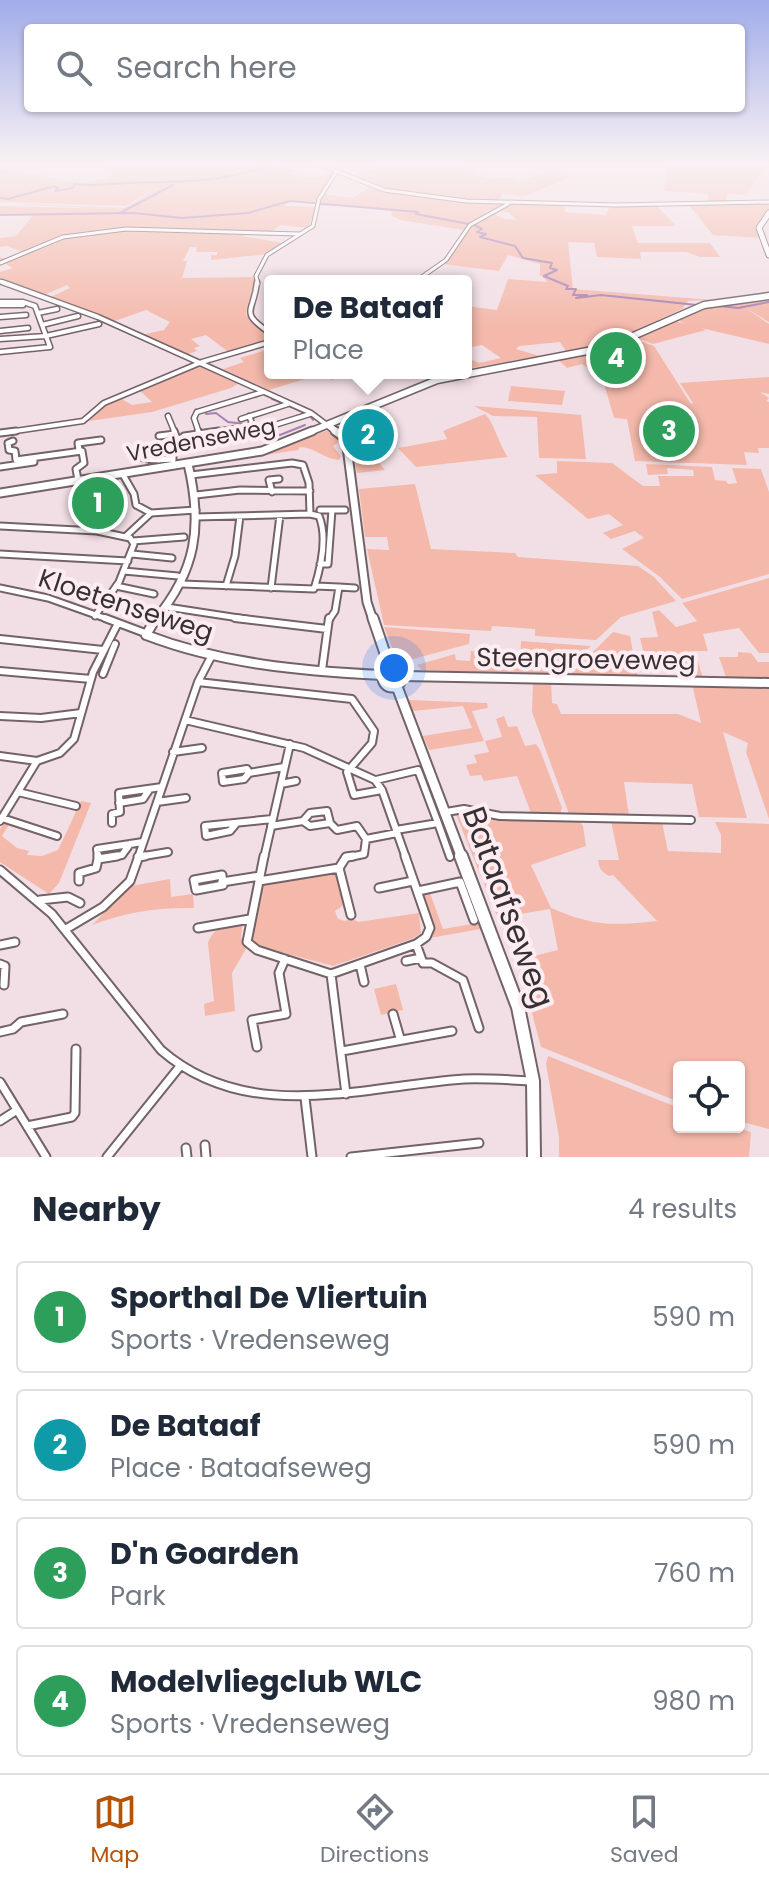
<!DOCTYPE html>
<meta charset="utf-8">
<style>
:root{--surface:#fff;--page:#f2f2f3;--text:#1f2937;--muted:#747a83;--line:#e0e1e3;--accent:#b45309}
body{margin:0;font-family:Poppins,sans-serif;background:var(--page);color:var(--text)}
.controls{position:absolute;right:24px;bottom:24px;display:grid;overflow:hidden;border-radius:8px;box-shadow:0 2px 6px #0004}
.controls button{width:72px;height:72px;display:grid;place-items:center;padding:0;border:0;border-bottom:2px solid var(--line);background:var(--surface);color:var(--text);font:40px sans-serif}
.you{position:absolute;left:394px;top:668px;width:28px;height:28px;margin:-20px;border:6px solid #fff;border-radius:50%;background:#1a73e8;box-shadow:0 0 0 12px #1a73e833}
.badge{display:grid;place-items:center;width:52px;height:52px;border-radius:50%;background:var(--accent);color:#fff;font-size:26px;font-weight:700}
.pin{position:absolute;translate:-50% -50%;border:4px solid #fff;box-shadow:0 2px 8px #0006}
.popup{position:absolute;left:264px;top:275px;width:208px;height:104px;box-sizing:border-box;display:grid;place-content:center;border-radius:8px;background:var(--surface);filter:drop-shadow(0 2px 6px #0005);font-size:26px;white-space:nowrap;color:var(--muted)}
.popup b{font-size:30px;color:var(--text)}
.popup::after{content:'';position:absolute;left:50%;top:100%;margin-left:-16px;border:16px solid transparent;border-top-color:var(--surface)}
.list{margin:0;padding:0;list-style:none}
h2{display:flex;justify-content:space-between;align-items:center;height:104px;margin:0;padding:0 32px;font-size:34px}
h2 small{font-size:26px;font-weight:400;color:var(--muted)}
.list li{display:grid;grid-template-columns:52px 1fr auto;gap:24px;align-items:center;box-sizing:border-box;height:112px;margin:0 16px 16px;padding:0 16px;border:2px solid var(--line);border-radius:8px}
.list b{display:block;font-size:30px;white-space:nowrap}
.list p{margin:0;font-size:26px;white-space:nowrap;color:var(--muted)}
.list em{font-size:26px;font-style:normal;color:var(--muted)}
.icon{flex:none;width:44px;height:44px;fill:none;stroke:currentColor;stroke-width:2;stroke-linecap:round;stroke-linejoin:round}
.map{position:relative;flex:none;width:769px;height:1157px;overflow:hidden}
.search{position:absolute;background:var(--surface);box-shadow:0 2px 6px #0004;left:24px;right:24px;top:24px;height:88px;display:flex;align-items:center;gap:20px;box-sizing:border-box;padding:0 28px;border-radius:8px;color:var(--muted);font-size:30px}
.sheet{height:616px;background:var(--surface)}
nav{display:flex;justify-content:space-around;align-items:center;box-sizing:border-box;height:112px;border-top:2px solid var(--line);background:var(--surface);font-size:22px;color:var(--muted)}
nav a{display:grid;justify-items:center;gap:4px}
nav .on{color:var(--accent)}
.map>svg:first-child{display:block}
</style>
<div class="map">
<svg width="769" height="1157" viewBox="0 0 769 1157">
<rect width="100%" height="100%" fill="#f2dfe5"/>
<path fill="#f4b9ab" d="M 109,165 L 276,165 L 293,171 L 289,173 C 303,179 320,178 333,172 L 317,204 L 291,201 L 284,206 L 317,207 L 308,228 L 281,225 L 270,232 L 255,231 L 242,236 L 282,243 L 267,254 L 211,260 L 211,255 L 217,255 L 217,252 L 196,252 L 197,247 L 190,247 L 183,261 L 187,261 L 182,278 L 255,277 C 257,292 246,300 246,315 L 270,335 L 270,341 L 231,354 L 206,335 L 191,339 L 200,346 L 194,348 L 197,351 L 185,355 L 141,335 L 164,330 L 170,322 L 146,310 L 112,322 L 44,300 L 70,288 L 67,285 L 37,298 L 0,280 L 0,272 L 13,268 L 6,264 L 0,266 L 0,257 L 7,260 L 24,253 L 8,246 L 0,247 L 0,238 L 16,236 L 34,214 L 0,215 L 0,206 L 113,209 L 1,203 L 120,208 L 117,209 L 125,208 L 151,192 L 132,185 L 148,192 L 126,206 L 0,202 L 0,169 L 84,183 L 114,176 Z
M 379,165 L 455,165 L 490,179 L 508,177 L 519,181 L 549,171 L 571,177 L 525,196 L 503,193 L 497,203 L 507,203 L 485,213 L 464,230 L 401,220 L 392,216 L 391,211 L 360,206 L 320,206 L 323,194 L 353,198 L 370,187 L 377,188 L 348,176 L 378,169 L 374,166 Z
M 667,165 L 766,165 L 746,195 L 727,194 L 725,203 L 708,203 L 708,194 L 664,191 Z
M 769,203 L 769,210 L 758,226 L 761,238 L 713,235 L 689,205 Z
M 511,204 L 564,205 L 565,212 L 606,215 L 610,206 L 657,206 L 676,226 L 632,226 L 638,243 L 710,243 L 720,257 L 700,257 L 686,252 L 640,252 L 641,259 L 597,257 L 594,243 L 568,242 L 573,289 L 713,300 L 688,301 L 682,309 L 611,342 L 566,351 L 560,342 L 519,346 L 516,349 L 540,356 L 466,369 L 466,357 L 479,363 L 501,358 L 482,345 L 466,348 L 466,306 L 497,310 L 508,279 L 548,282 L 540,275 L 540,264 L 508,255 L 499,271 L 442,264 L 472,224 L 490,212 L 504,219 L 517,220 L 508,212 L 495,210 Z
M 769,297 L 769,322 L 744,307 L 769,324 L 769,344 L 701,328 L 706,330 L 653,344 L 637,338 L 674,321 L 686,324 L 677,320 L 713,304 L 734,301 L 740,305 L 736,300 Z
M 635,339 L 654,346 L 691,404 L 693,403 L 680,383 L 769,377 L 769,394 L 760,392 L 769,398 L 766,401 L 769,402 L 769,448 L 758,448 L 759,453 L 744,452 L 747,465 L 635,461 L 627,419 L 614,418 L 602,377 L 582,364 L 567,368 L 556,358 Z
M 270,349 L 270,373 L 348,373 L 332,380 L 321,374 L 269,390 L 223,369 L 244,362 L 240,358 Z
M 201,364 L 241,382 L 231,388 L 152,412 L 89,421 L 102,406 L 120,398 L 132,405 L 152,402 L 139,390 Z
M 511,386 L 565,391 L 562,405 L 508,401 Z
M 474,406 L 581,415 L 586,459 L 539,458 L 537,417 L 493,416 Z
M 485,414 C 494,422 499,445 508,457 L 416,467 L 398,448 L 447,439 L 443,431 Z
M 354,429 L 363,432 L 362,437 L 370,438 L 373,442 L 365,445 L 385,470 L 357,473 L 351,439 L 344,431 Z
M 329,430 L 337,433 L 340,441 L 333,446 L 341,456 L 339,460 C 324,459 316,448 300,447 L 298,450 L 193,466 L 240,458 Z
M 557,461 L 612,463 L 643,486 L 660,486 L 658,476 L 694,476 L 693,470 L 667,468 L 668,474 L 648,475 L 646,464 L 712,467 L 715,480 L 726,481 L 728,484 L 737,483 L 732,468 L 761,469 L 769,492 L 769,574 L 682,599 L 660,577 L 622,549 L 644,538 L 635,531 L 611,539 L 603,533 L 623,525 L 609,514 L 588,519 L 535,475 L 557,473 Z
M 415,484 L 431,549 L 515,553 L 518,557 L 638,566 L 654,577 L 676,601 L 621,617 L 596,640 L 535,636 L 535,629 L 492,626 L 491,631 L 384,625 L 367,549 L 389,550 L 387,537 L 365,537 L 359,489 Z
M 769,578 L 769,653 L 759,653 L 739,628 L 703,634 L 708,651 L 695,651 L 703,679 L 682,679 L 677,661 L 655,660 L 653,651 L 643,651 L 640,638 L 658,637 L 652,612 L 659,610 L 676,627 L 697,621 L 682,603 Z
M 384,627 L 470,634 L 469,644 L 398,663 Z
M 613,632 L 630,636 L 638,678 L 573,676 L 572,673 Z
M 521,641 L 591,646 L 558,675 L 422,670 L 417,665 L 455,654 L 456,660 L 470,661 L 471,651 L 492,652 L 492,659 L 520,661 Z
M 738,652 L 751,653 L 758,662 L 769,662 L 769,681 L 727,680 L 719,657 L 738,657 Z
M 533,680 L 551,680 L 552,703 L 557,704 L 561,714 L 678,714 L 701,723 L 692,684 L 769,686 L 769,819 L 746,752 L 748,743 L 723,732 L 747,818 L 699,817 L 692,784 L 624,782 L 629,816 L 569,814 L 532,712 Z
M 408,700 L 487,703 L 488,708 L 472,711 L 484,741 L 429,750 L 423,736 L 472,728 L 463,706 L 413,711 Z
M 504,716 L 508,727 L 517,726 L 525,746 L 536,744 L 540,750 L 562,808 L 560,814 L 531,813 L 517,776 L 484,781 L 481,775 L 470,776 L 466,765 L 477,763 L 474,755 L 489,752 L 485,741 L 502,737 L 496,719 Z
M 81,801 L 91,803 L 59,883 L 49,894 L 0,862 L 0,829 L 4,822 L 10,823 L 2,836 L 17,848 L 29,851 L 27,855 L 42,856 L 58,850 Z
M 455,812 L 503,821 L 532,818 L 578,819 L 583,826 L 586,846 L 531,865 L 551,908 C 593,926 612,926 657,921 L 613,875 L 609,876 C 602,872 599,869 598,860 L 619,860 L 611,821 L 662,822 L 668,851 L 721,853 L 721,835 L 715,822 L 769,824 L 769,1129 L 739,1121 L 739,1067 L 679,1067 L 679,1102 L 541,1047 L 518,960 L 558,950 L 550,909 L 498,918 Z
M 337,871 L 345,904 L 335,911 L 338,919 L 345,921 L 352,918 L 358,922 L 419,913 L 421,933 L 412,939 L 333,966 L 262,947 L 251,940 L 250,935 L 264,883 Z
M 170,879 L 171,897 L 193,894 L 194,908 C 159,907 125,912 92,925 L 131,886 Z
M 430,893 L 443,929 L 483,922 L 486,928 L 430,938 L 432,928 L 422,895 Z
M 243,922 L 241,937 L 246,949 L 232,973 L 235,1011 L 205,1016 L 204,1004 L 214,1001 L 208,943 C 214,926 226,926 243,922 Z
M 396,984 L 403,1010 L 381,1015 L 374,989 Z
M 548,1056 L 679,1108 L 679,1127 L 735,1127 L 751,1132 L 749,1157 L 559,1157 L 559,1137 L 546,1064 Z"/>
<g fill="none" stroke-linecap="round" stroke-linejoin="round">
<path stroke="#a780b4" stroke-width="2" d="M 0,198 L 8,199 L 55,186 L 58,188 L 55,191 L 73,188 L 75,184 C 92,187 108,184 126,183 C 180,181 217,184 270,165
M 122,212 L 173,185
M 0,215 L 134,213 L 182,218 L 248,213 L 290,201 L 418,212 L 416,214 L 474,225 L 482,229 L 477,232 L 486,234 L 480,237 L 515,246 L 523,258 L 552,263 L 550,268 L 557,270 L 544,276 L 568,286 L 566,289 L 576,289 L 573,295 L 587,295 L 576,298 L 601,295 L 697,305
M 719,306 L 738,308 L 769,302
M 272,399 L 282,403
M 289,406 L 305,413
M 206,414 L 216,413 L 228,422 L 246,424
M 310,416 L 313,420
M 255,428 L 280,435 L 305,425"/>
<g stroke="#736368" stroke-width="5">
<path id="minor-far4" d="M 321,165 L 384,190 L 466,201 L 617,205 L 769,202
M 0,263 L 63,237 L 126,229 L 300,234
M 0,281 L 6,284
M 416,281 L 446,260 L 470,225 L 508,204
M 258,284 L 256,276 L 267,255 L 313,226 L 319,199 L 336,172"/>
</g>
<g stroke="#736368" stroke-width="7">
<path id="minor-far3" d="M 2,282 L 98,317 L 311,413 L 327,425
M 257,282 C 254,313 238,311 270,333
M 0,302 L 23,302 L 35,306 L 50,347 L 0,352
M 0,305 L 23,305
M 38,313 L 57,309
M 0,317 L 26,315
M 42,325 L 78,316
M 0,331 L 28,328
M 0,339 L 46,336 L 99,324
M 197,412 L 263,392
M 197,412 L 194,418 L 199,433
M 168,416 L 175,433
M 241,419 L 288,404
M 265,428 L 310,414
M 339,431 L 381,428
M 2,433 L 83,421 L 104,403 L 202,362 L 270,342
M 206,433 L 249,426 L 252,423 L 249,416"/>
</g>
<g stroke="#736368" stroke-width="9">
<path id="minor-far2" d="M 198,431 L 199,434
M 339,431 L 344,431
M 0,433 L 16,431
M 159,436 L 175,434
M 184,436 L 219,431
M 13,441 L 8,443 L 9,450 L 15,451 L 16,460
M 79,450 L 78,443 L 101,440
M 16,460 L 82,451 L 84,463 L 76,469 L 78,480
M 159,460 L 154,449 L 145,451 L 143,458 C 153,461 163,460 173,459
M 173,460 L 173,451 L 180,446 L 174,431
M 0,467 L 34,462 L 34,458
M 122,473 L 134,494 L 136,505 L 151,513
M 272,492 L 269,480 L 279,479
M 196,495 L 240,490 L 310,491
M 320,510 L 345,510
M 196,517 L 310,514
M 0,526 L 97,531 L 130,538 L 134,544 L 119,582 L 95,616
M 126,536 L 151,513 L 196,510
M 133,541 L 184,537
M 0,554 L 128,561
M 132,554 L 172,558
M 320,564 L 328,564 L 332,510
M 124,571 L 178,576
M 182,584 L 314,589 C 321,567 328,538 319,516 L 310,514 L 309,483 L 303,465 L 292,463 L 191,475
M 116,586 L 154,594
M 226,586 L 235,556 L 240,516
M 316,586 L 339,587 L 335,611 L 329,620
M 339,587 L 355,588
M 0,588 L 48,598 L 110,620
M 271,588 L 280,515
M 108,600 L 149,616
M 167,607 L 252,620"/>
</g>
<g stroke="#736368" stroke-width="10">
<path id="minor-far1" d="M 105,618 L 145,633
M 235,618 L 327,629
M 0,639 L 103,650
M 322,670 L 329,618
M 0,671 L 91,679
M 103,674 L 115,644
M 198,682 L 352,699 L 374,731 L 372,743 L 347,772 L 354,795 L 382,790
M 0,716 L 41,718 L 81,713
M 185,720 L 304,748 L 375,780 L 382,790 L 406,858
M 173,752 L 202,748
M 0,756 L 37,761
M 247,769 L 249,773 L 244,779 L 223,782 L 222,773 Z
M 249,773 L 284,767
M 376,780 L 418,770 L 438,823 L 396,830
M 281,784 L 296,781
M 18,792 L 76,806
M 157,802 L 186,798
M 119,803 L 143,799 L 149,790
M 446,812 L 464,809 L 500,816 L 691,820
M 2,818 L 57,836
M 0,821 L 37,761 L 60,753 L 74,739 L 93,672 L 117,625
M 303,821 L 310,813 L 327,811 L 330,823
M 112,823 L 112,814 L 120,812 L 119,793 L 162,787
M 438,823 L 450,857
M 235,825 L 230,831 L 206,836 L 205,826 L 272,819
M 271,826 L 303,821 L 310,826 L 330,823 L 337,830 L 357,826 L 366,839
M 138,857 L 168,852
M 98,858 L 97,849 L 143,842
M 105,858 L 122,855 L 130,844
M 138,858 L 198,682 L 211,657
M 264,858 L 290,744
M 345,858 L 364,854 L 366,839 L 397,833"/>
</g>
<g stroke="#736368" stroke-width="11">
<path id="minor" d="M 98,856 L 98,859 L 117,856
M 264,856 L 247,942 L 257,950 L 331,974
M 138,857 L 145,856
M 339,868 L 346,857 L 353,856
M 0,870 L 52,914 L 161,1050 C 248,1126 363,1086 464,1079 C 486,1078 510,1080 532,1081
M 222,875 L 223,885 L 196,890 L 194,880 Z
M 79,881 L 79,873 L 96,868 L 98,859
M 259,881 L 339,868 L 351,915
M 222,882 L 260,876
M 379,888 L 413,881
M 418,891 L 460,882 L 474,920
M 40,900 L 68,897 L 80,903
M 198,928 L 250,919
M 66,929 L 103,907 L 130,881 L 139,856
M 416,944 L 423,963 L 432,963 L 463,980 L 479,1028
M 0,945 L 15,942
M 406,961 L 421,958
M 0,964 L 5,966 L 4,985
M 360,964 L 364,982
M 393,1014 L 400,1038
M 0,1032 L 13,1029 L 21,1022 L 63,1014
M 257,1047 L 252,1020 L 286,1014 L 279,973 L 285,959
M 342,1051 L 452,1031
M 0,1082 L 46,1157
M 346,1094 L 331,974 L 416,944 L 426,937 L 430,928 L 405,856
M 305,1098 L 312,1157
M 0,1121 L 17,1110
M 27,1126 L 72,1117 L 75,1113 L 76,1049
M 205,1145 L 206,1157
M 186,1148 L 187,1157
M 107,1157 L 181,1065
M 351,1157 L 479,1143"/>
</g>
<g stroke="#736368" stroke-width="11">
<path id="tertiary-far1" d="M 155,620 C 196,571 203,527 188,464"/>
</g>
<g stroke="#736368" stroke-width="12">
<path id="tertiary" d="M 156,618 L 146,635 C 222,664 301,671 382,675
M 402,676 L 769,683"/>
</g>
<g stroke="#736368" stroke-width="7">
<path id="secondary-far4" d="M 769,213 L 759,228 L 769,255"/>
</g>
<g stroke="#736368" stroke-width="9">
<path id="secondary-far3" d="M 328,425 L 338,433
M 307,433 L 437,380 L 608,347 L 704,305 L 769,296"/>
</g>
<g stroke="#736368" stroke-width="11">
<path id="secondary-far2" d="M 335,431 L 346,439 L 367,602 L 373,620
M 0,493 L 262,451 L 312,431"/>
</g>
<g stroke="#736368" stroke-width="13">
<path id="secondary-far1" d="M 373,618 L 391,671
M383 678a9 9 0 1 1 18 0a9 9 0 1 1-18 0Z
M 396,684 L 462,858"/>
</g>
<g stroke="#736368" stroke-width="16">
<path id="secondary" d="M 461,856 L 518,1007 L 533,1081 L 534,1157"/>
</g>
<use href="#minor-far4" stroke="#fff" stroke-width="3"/>
<use href="#minor-far3" stroke="#fff" stroke-width="4"/>
<use href="#minor-far2" stroke="#fff" stroke-width="5"/>
<use href="#minor-far1" stroke="#fff" stroke-width="6"/>
<use href="#minor" stroke="#fff" stroke-width="7"/>
<use href="#tertiary-far1" stroke="#fff" stroke-width="7"/>
<use href="#tertiary" stroke="#fff" stroke-width="8"/>
<use href="#secondary-far4" stroke="#fff" stroke-width="5"/>
<use href="#secondary-far3" stroke="#fff" stroke-width="6"/>
<use href="#secondary-far2" stroke="#fff" stroke-width="7"/>
<use href="#secondary-far1" stroke="#fff" stroke-width="9"/>
<use href="#secondary" stroke="#fff" stroke-width="12"/>
</g>
<linearGradient id="sky" x2="0" y2="1"><stop stop-color="#a1adea"/><stop offset="0.5" stop-color="#f9f1f3"/><stop offset="1" stop-color="#f9f1f3" stop-opacity="0"/></linearGradient>
<rect width="769" height="327" fill="url(#sky)"/>
<g text-anchor="middle" dominant-baseline="central" stroke-width="8" stroke-linejoin="round" paint-order="stroke">
<g font-size="22" fill="#373032" stroke="#fdedf3">
<text transform="translate(201 440) rotate(-11)">Vredenseweg</text>
</g>
<g font-size="26" fill="#373032" stroke="#fdedf3">
<text transform="translate(126 605) rotate(18)">Kloetenseweg</text>
<text transform="translate(586 659) rotate(1)">Steengroeveweg</text>
</g>
<g font-size="32" fill="#373032" stroke="#fdedf3">
<text transform="translate(509 907) rotate(70)">Bataafseweg</text>
</g>
</g>
</svg>
<div class="controls">
<button><svg class="icon" aria-label="locate" viewBox="0 0 24 24"><circle cx="12" cy="12" r="6"/><path d="M12 2v4M12 18v4M2 12h4M18 12h4"/></svg></button>
</div>
<div class="you"></div>
<div class="pin badge" style="left:98px;top:503px;background:#2e9e5b">1</div>
<div class="pin badge" style="left:368px;top:435px;background:#0f9aa8">2</div>
<div class="popup"><b>De Bataaf</b>Place</div>
<div class="pin badge" style="left:669px;top:431px;background:#2e9e5b">3</div>
<div class="pin badge" style="left:616px;top:358px;background:#2e9e5b">4</div>
<div class="search"><svg class="icon" aria-label="search" viewBox="0 0 24 24"><circle cx="10" cy="10" r="6"/><path d="M15 15l6 6"/></svg>Search here</div>
</div>
<section class="sheet">
<h2>Nearby<small>4 results</small></h2>
<ul class="list">
<li><span class="badge" style="background:#2e9e5b">1</span><div><b>Sporthal De Vliertuin</b><p>Sports · Vredenseweg</p></div><em>590 m</em></li>
<li><span class="badge" style="background:#0f9aa8">2</span><div><b>De Bataaf</b><p>Place · Bataafseweg</p></div><em>590 m</em></li>
<li><span class="badge" style="background:#2e9e5b">3</span><div><b>D'n Goarden</b><p>Park</p></div><em>760 m</em></li>
<li><span class="badge" style="background:#2e9e5b">4</span><div><b>Modelvliegclub WLC</b><p>Sports · Vredenseweg</p></div><em>980 m</em></li>
</ul>
</section>
<nav>
<a class="on"><svg class="icon" aria-label="map" viewBox="0 0 24 24"><path d="M3 6l6-2 6 2 6-2v14l-6 2-6-2-6 2zM9 4v14M15 6v14"/></svg>Map</a>
<a><svg class="icon" aria-label="directions" viewBox="0 0 24 24"><path d="M12 3l9 9-9 9-9-9zM9 14v-3h6M13 9l2 2-2 2"/></svg>Directions</a>
<a><svg class="icon" aria-label="saved" viewBox="0 0 24 24"><path d="M7 4h10v16l-5-4-5 4z"/></svg>Saved</a>
</nav>
